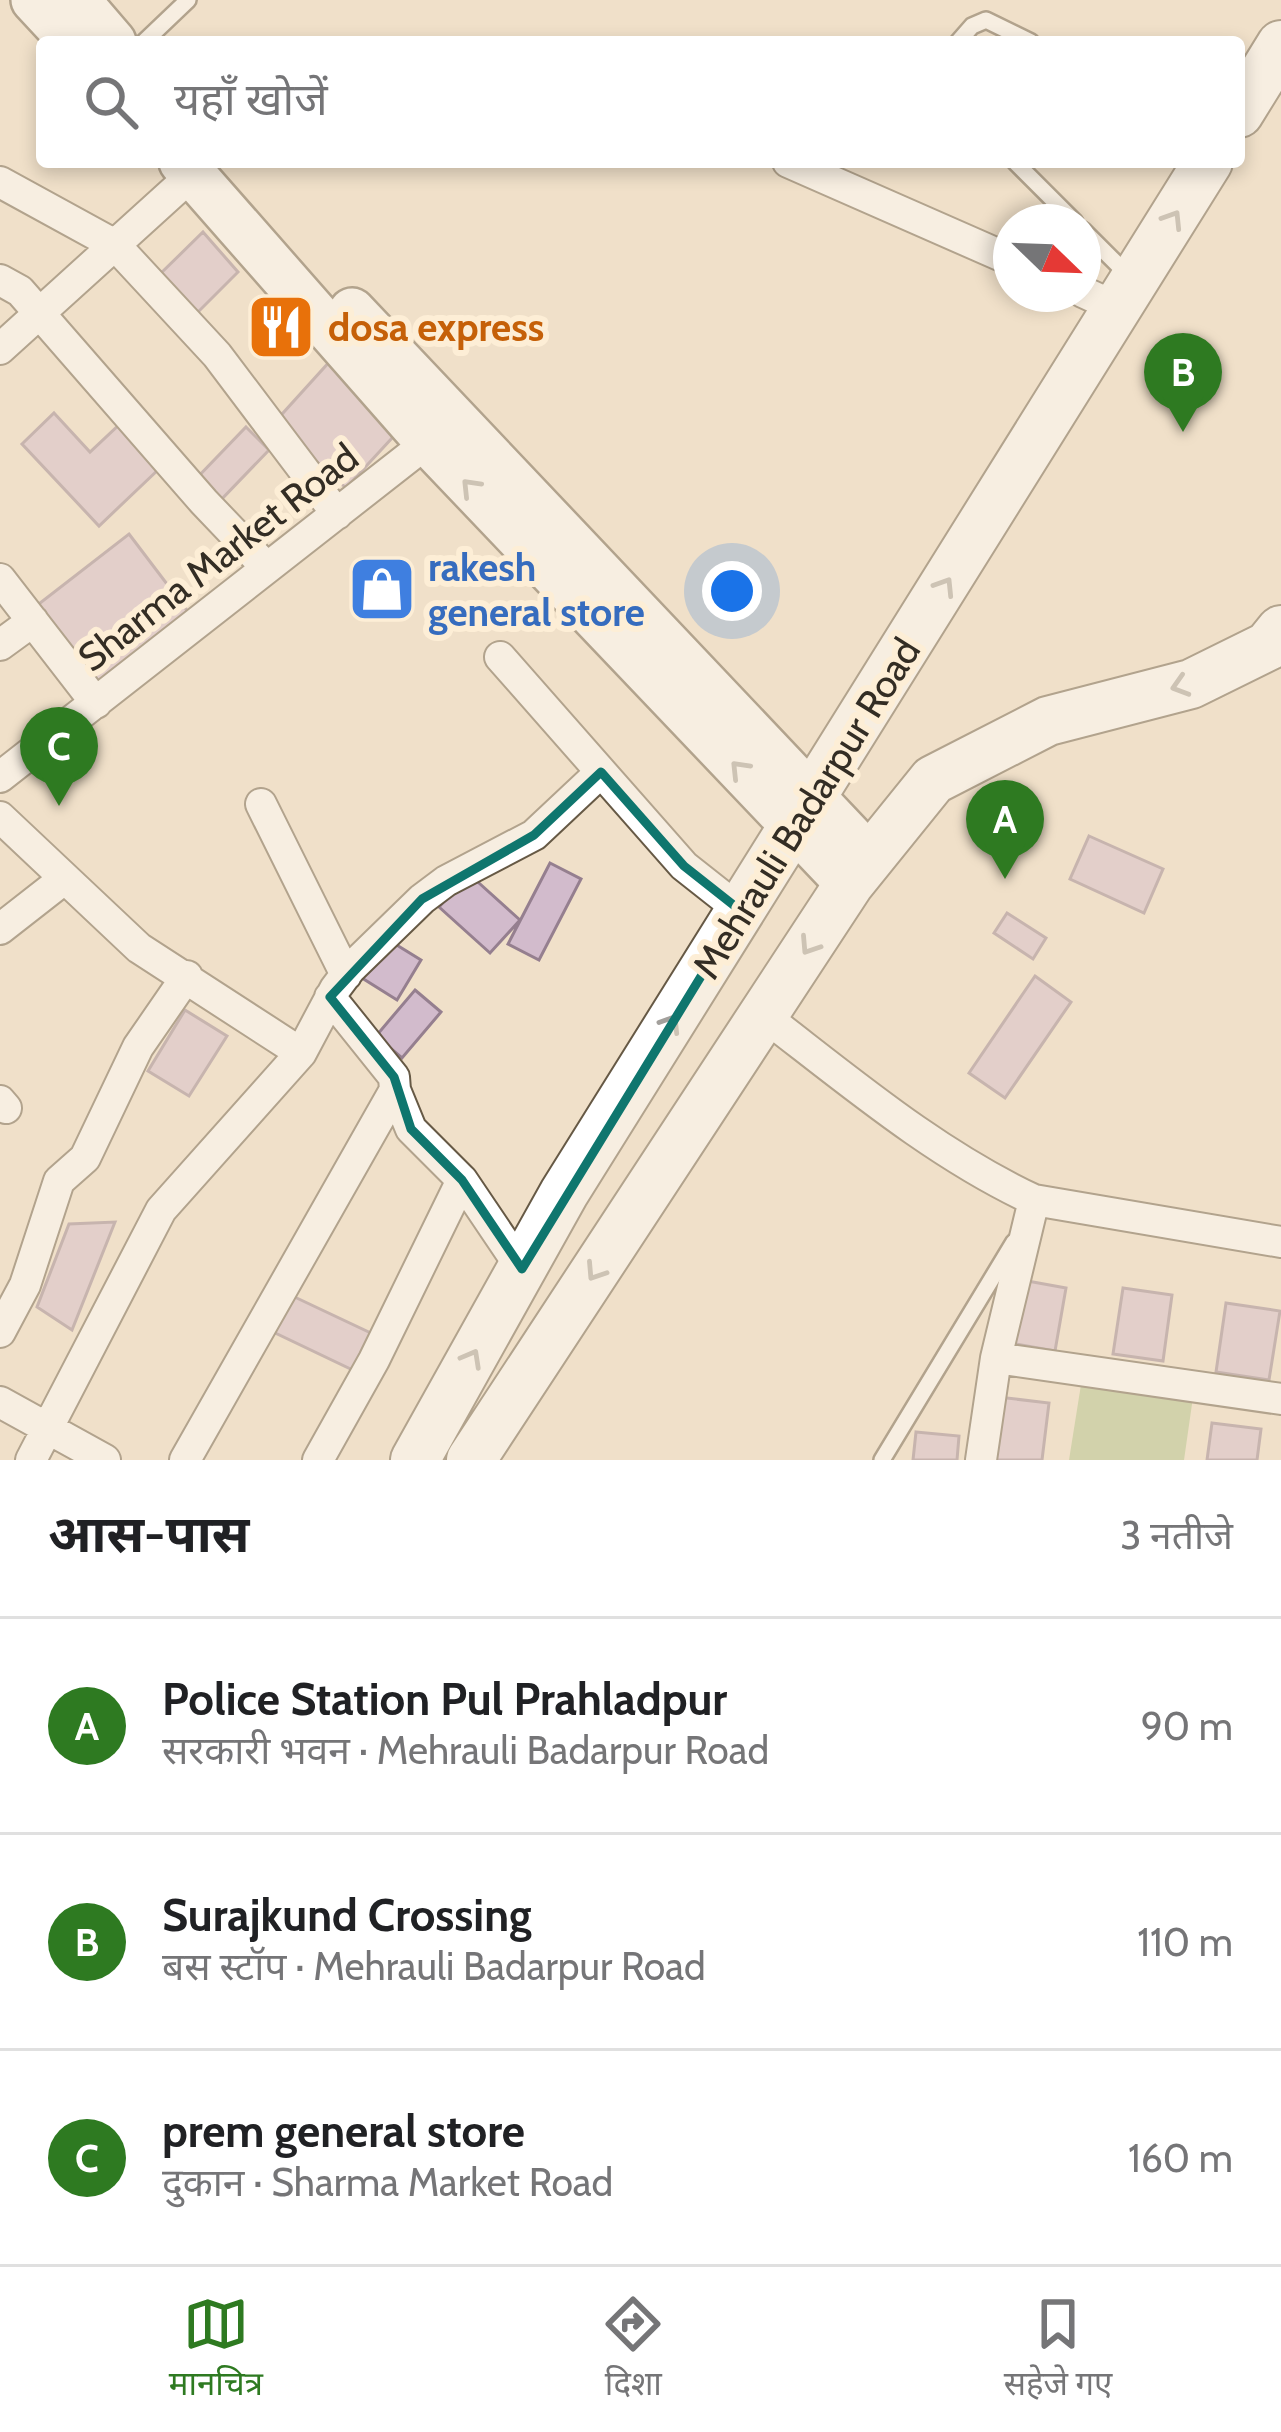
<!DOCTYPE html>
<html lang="hi">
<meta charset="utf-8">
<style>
:root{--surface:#fff;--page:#f2f2f2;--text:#202124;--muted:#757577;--line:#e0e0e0;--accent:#2e7a21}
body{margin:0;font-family:Cabin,"Noto Sans Devanagari",sans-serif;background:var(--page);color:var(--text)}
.compass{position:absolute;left:993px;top:204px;width:108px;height:108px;border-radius:50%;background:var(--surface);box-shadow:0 6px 18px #0003;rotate:113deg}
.you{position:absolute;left:732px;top:591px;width:42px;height:42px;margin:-30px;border:9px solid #fff;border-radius:50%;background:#1a73e8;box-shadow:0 0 0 18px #1a73e833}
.badge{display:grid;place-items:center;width:78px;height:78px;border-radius:50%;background:var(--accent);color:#fff;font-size:39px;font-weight:700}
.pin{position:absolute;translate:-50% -99px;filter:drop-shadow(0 3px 6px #0008)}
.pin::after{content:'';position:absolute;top:63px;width:42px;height:36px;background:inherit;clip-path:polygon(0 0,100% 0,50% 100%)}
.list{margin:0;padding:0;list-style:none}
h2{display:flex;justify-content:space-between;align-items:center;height:156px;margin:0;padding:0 48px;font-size:51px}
h2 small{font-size:39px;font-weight:400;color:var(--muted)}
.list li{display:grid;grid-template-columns:78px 1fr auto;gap:36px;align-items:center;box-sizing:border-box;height:216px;padding:0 48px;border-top:3px solid var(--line)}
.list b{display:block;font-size:45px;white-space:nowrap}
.list p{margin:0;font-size:39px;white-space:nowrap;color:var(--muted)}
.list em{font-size:39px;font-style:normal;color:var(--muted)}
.icon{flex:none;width:66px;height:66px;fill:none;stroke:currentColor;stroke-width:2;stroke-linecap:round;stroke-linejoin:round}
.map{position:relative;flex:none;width:1281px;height:1460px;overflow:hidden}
.search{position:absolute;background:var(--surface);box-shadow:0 6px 18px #0003;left:36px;right:36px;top:36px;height:132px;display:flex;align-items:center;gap:30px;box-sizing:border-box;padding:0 42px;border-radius:12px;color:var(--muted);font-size:45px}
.sheet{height:804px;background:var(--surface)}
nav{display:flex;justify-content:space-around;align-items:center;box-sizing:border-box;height:168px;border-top:3px solid var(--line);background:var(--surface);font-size:33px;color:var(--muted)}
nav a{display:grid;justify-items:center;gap:6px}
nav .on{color:var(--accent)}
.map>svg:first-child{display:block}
</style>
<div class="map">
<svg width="1281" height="1460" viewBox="0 0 1281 1460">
<rect width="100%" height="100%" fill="#f0e0c9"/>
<path fill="#adc187" d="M 1083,1372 L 1193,1397 L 1184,1460 L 1069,1460 Z"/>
<path fill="#d2bbcc" stroke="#957f8f" stroke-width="3" d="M 203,232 L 238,272 L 194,316 L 155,279 Z
M 332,359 L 404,425 L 346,488 L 274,423 Z
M 54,413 L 90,452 L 120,424 L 160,468 L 99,526 L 22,444 Z
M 246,427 L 269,450 L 216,505 L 193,482 Z
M 129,534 L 192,617 L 92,691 L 31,610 Z
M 1089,836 L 1163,869 L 1144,913 L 1070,879 Z
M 550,863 L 581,879 L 539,960 L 508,944 Z
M 469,874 L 520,920 L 490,953 L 439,907 Z
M 1007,913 L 1046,938 L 1033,959 L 994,933 Z
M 387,939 L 421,960 L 397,1000 L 362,978 Z
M 1035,976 L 1071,1002 L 1005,1098 L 969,1073 Z
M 415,990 L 441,1012 L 402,1058 L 376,1036 Z
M 185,1010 L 227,1036 L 189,1096 L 148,1071 Z
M 115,1222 L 72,1330 L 37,1307 L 69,1224 Z
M 1022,1280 L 1066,1288 L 1055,1351 L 1010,1343 Z
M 1123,1288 L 1172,1295 L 1163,1361 L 1113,1354 Z
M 284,1292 L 377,1336 L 359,1373 L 267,1329 Z
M 1226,1303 L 1280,1311 L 1269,1380 L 1216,1372 Z
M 998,1397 L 1049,1403 L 1042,1460 L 990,1460 Z
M 1212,1423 L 1261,1429 L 1257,1460 L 1207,1460 Z
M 916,1432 L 959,1436 L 957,1460 L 913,1460 Z"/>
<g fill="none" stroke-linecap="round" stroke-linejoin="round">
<g stroke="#665945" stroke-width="20">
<path id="service" d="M 144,42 L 188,0
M 958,42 L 972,26 L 986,20 L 1031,42
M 1015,162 L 1075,222
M 1083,230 L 1128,275
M 882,1460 L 1014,1242"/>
</g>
<g stroke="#665945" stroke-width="34">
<path id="minor" d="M 788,162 L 1011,260
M 0,182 L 115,245 L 217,355 L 337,514
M 0,280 L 20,291 L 204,502 L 267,568
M 1083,292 L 1118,308
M 0,349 L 193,174
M 0,579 L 96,703
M 0,645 L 33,621
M 500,657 L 684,866 L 741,911
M 0,777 L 428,442
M 261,804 L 346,975
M 0,817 L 139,948 L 301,1053
M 0,929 L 64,879
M 330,997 L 394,1077 L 395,1090 L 411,1129 L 462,1180 L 522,1269
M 763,1015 C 849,1081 935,1154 1034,1200 L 1281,1242
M 0,1101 L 6,1108
M 0,1332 L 25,1285 L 59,1181 L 85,1158 L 138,1047 L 187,976
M 996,1358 L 1281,1399
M 0,1402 L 105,1460
M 31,1460 L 161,1210 L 301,1053 L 335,989 L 350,969 L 422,899 L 446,881 L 534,835 L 601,772
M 185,1460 L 395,1090
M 318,1460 L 374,1360 L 462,1180
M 981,1460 L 996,1358 L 1034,1200"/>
</g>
<g stroke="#665945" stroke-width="50">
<path id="secondary" d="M 34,0 L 73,42
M 77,0 L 113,42
M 182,162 L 428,442 L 849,884
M 352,311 L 870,858"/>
</g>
<g stroke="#665945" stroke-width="52">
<path id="primary" d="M 1239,113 L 1281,45
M 415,1460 L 564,1193 L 1208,162
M 471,1460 L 849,884 L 933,780 L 1048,721 L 1191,684 L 1268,646 L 1281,630"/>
</g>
<use href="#service" stroke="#fff" stroke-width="15"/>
<use href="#minor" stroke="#fff" stroke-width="30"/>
<use href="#secondary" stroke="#fff" stroke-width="45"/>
<use href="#primary" stroke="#fff" stroke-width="48"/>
</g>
<defs><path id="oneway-chevron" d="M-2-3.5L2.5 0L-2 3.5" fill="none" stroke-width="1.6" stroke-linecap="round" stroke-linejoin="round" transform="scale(3)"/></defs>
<g stroke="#a3a09c">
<use href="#oneway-chevron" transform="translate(1173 219) rotate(-58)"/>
<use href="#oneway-chevron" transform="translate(470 487) rotate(-134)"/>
<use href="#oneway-chevron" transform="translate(945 586) rotate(-58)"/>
<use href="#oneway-chevron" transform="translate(1180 686) rotate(163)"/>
<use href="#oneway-chevron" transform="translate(739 769) rotate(-134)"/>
<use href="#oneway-chevron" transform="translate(809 946) rotate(123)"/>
<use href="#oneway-chevron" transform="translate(671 1023) rotate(-58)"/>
<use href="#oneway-chevron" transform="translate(595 1272) rotate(123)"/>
<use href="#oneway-chevron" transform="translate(472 1358) rotate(-61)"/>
</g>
<path d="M0 0H1281V1460H0ZM 601,772 L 684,866 L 741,911 L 522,1269 L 462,1180 L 411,1129 L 394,1077 L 330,997 L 422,899 L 534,835 Z" fill="#f0e0c9" fill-opacity=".55" fill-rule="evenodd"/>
<path fill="none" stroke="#0f766e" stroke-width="9" stroke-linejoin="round" d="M 601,772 L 684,866 L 741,911 L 522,1269 L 462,1180 L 411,1129 L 394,1077 L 330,997 L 422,899 L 534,835 Z"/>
<defs>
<g id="restaurant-square" transform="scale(3.45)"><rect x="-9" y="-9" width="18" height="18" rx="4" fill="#e8710a" stroke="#fdeed6"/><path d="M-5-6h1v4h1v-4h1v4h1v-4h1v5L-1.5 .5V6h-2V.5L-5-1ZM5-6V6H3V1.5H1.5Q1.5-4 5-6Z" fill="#fff"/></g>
<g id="shop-square" transform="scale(3.45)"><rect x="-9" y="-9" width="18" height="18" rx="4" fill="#3f7fe0" stroke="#fdeed6"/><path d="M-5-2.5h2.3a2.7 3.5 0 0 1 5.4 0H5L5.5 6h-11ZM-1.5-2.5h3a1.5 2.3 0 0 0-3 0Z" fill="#fff"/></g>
</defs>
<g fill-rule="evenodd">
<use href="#restaurant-square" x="281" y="327"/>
<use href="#shop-square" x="382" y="589"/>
</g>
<g text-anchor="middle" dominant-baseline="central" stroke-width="12" stroke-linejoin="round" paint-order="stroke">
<g font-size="39" font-weight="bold" fill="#c56008" stroke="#fdeed6" text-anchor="start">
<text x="328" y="327">dosa express</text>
</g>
<g font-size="39" fill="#332d24" stroke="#fdeed6">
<text transform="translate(218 557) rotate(-38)">Sharma Market Road</text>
<text transform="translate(806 808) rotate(-58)">Mehrauli Badarpur Road</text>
</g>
<g font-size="39" font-weight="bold" fill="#366cbe" stroke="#fdeed6" text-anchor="start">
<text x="428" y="567">rakesh<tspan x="428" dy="45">general store</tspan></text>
</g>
</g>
</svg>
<svg class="compass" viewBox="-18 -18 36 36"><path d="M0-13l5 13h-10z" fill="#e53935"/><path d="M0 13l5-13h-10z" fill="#757577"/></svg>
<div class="you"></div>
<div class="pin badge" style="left:1005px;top:879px">A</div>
<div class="pin badge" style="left:1183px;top:432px">B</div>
<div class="pin badge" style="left:59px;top:806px">C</div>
<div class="search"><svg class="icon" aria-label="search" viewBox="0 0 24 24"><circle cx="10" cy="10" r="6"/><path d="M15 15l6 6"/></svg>यहाँ खोजें</div>
</div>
<section class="sheet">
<h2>आस-पास<small>3 नतीजे</small></h2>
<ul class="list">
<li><span class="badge">A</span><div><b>Police Station Pul Prahladpur</b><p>सरकारी भवन · Mehrauli Badarpur Road</p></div><em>90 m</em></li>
<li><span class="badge">B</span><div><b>Surajkund Crossing</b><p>बस स्टॉप · Mehrauli Badarpur Road</p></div><em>110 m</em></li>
<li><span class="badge">C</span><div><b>prem general store</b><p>दुकान · Sharma Market Road</p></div><em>160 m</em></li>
</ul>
</section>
<nav>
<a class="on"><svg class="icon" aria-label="map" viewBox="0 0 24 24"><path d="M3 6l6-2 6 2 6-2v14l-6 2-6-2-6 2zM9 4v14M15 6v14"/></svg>मानचित्र</a>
<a><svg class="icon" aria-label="directions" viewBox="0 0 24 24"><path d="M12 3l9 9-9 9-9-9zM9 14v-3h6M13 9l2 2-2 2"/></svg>दिशा</a>
<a><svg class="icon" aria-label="saved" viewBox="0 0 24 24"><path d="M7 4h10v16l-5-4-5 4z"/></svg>सहेजे गए</a>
</nav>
